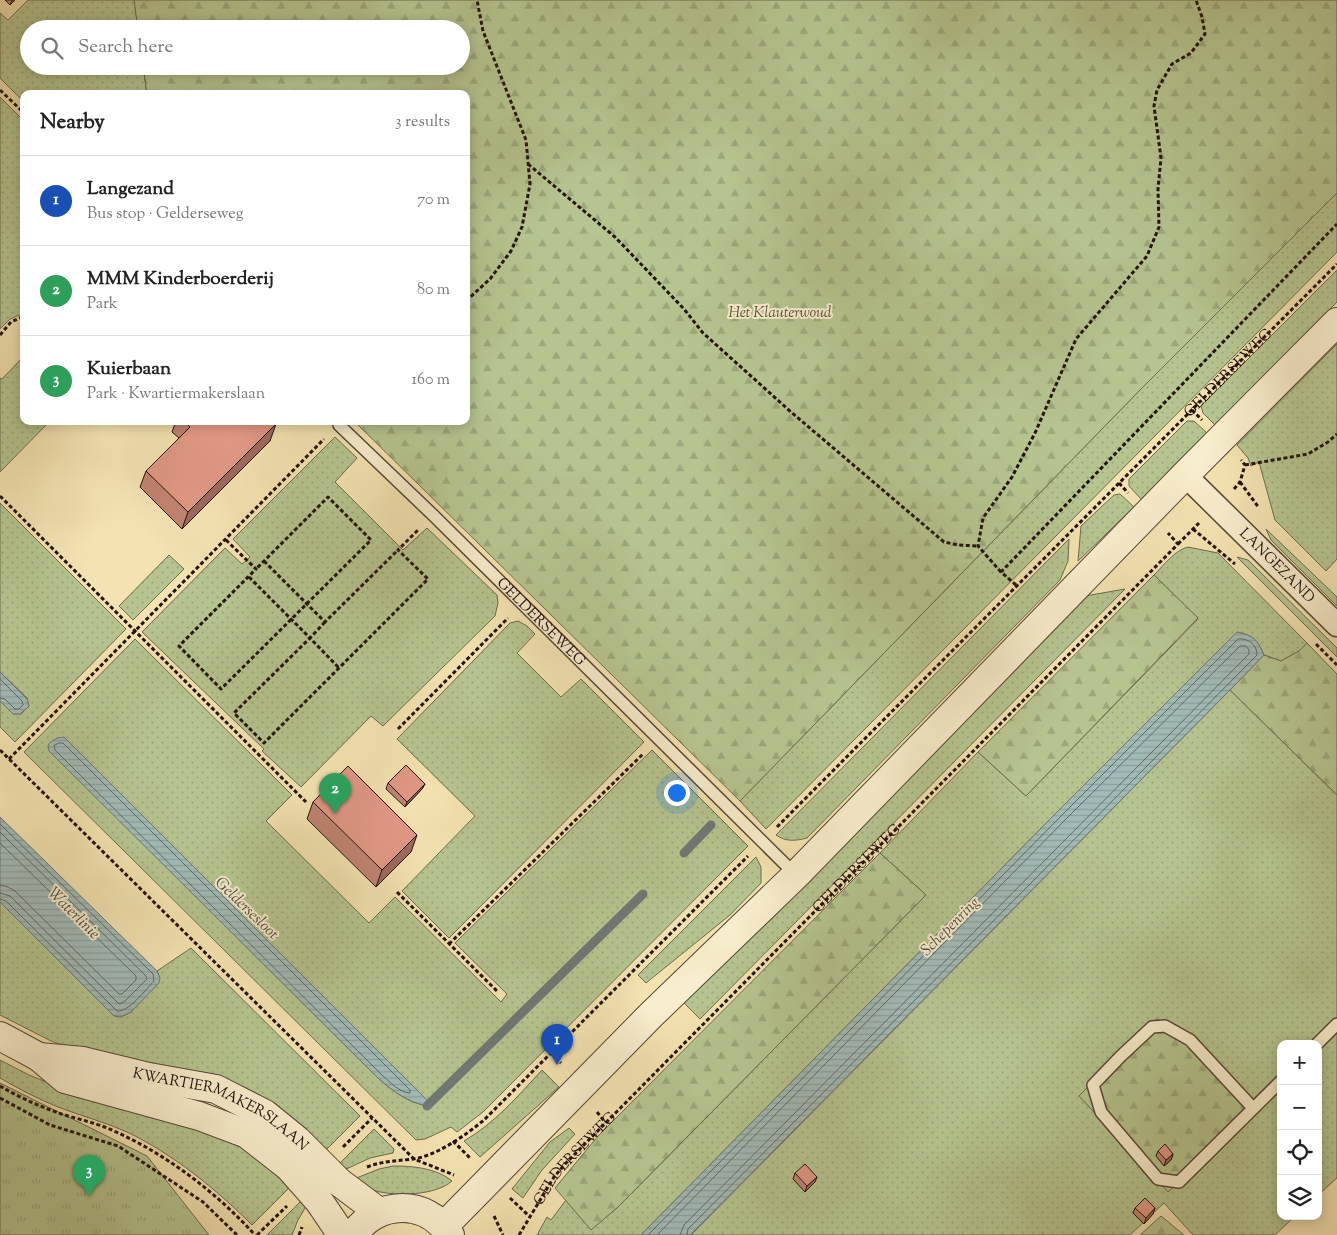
<!DOCTYPE html>
<meta charset="utf-8">
<style>
:root{--surface:#fff;--page:#f2f2f2;--text:#222;--muted:#767676;--line:#e0e0e0;--accent:#0b8043}
body{margin:0;font-family:"Sorts Mill Goudy",serif;background:var(--page);color:var(--text)}
.controls{position:absolute;right:15px;bottom:15px;display:grid;overflow:hidden;border-radius:10px;box-shadow:0 2px 12px #0003}
.controls button{width:45px;height:45px;display:grid;place-items:center;padding:0;border:0;border-bottom:1px solid var(--line);background:var(--surface);color:var(--text);font:25px sans-serif}
.you{position:absolute;left:676px;top:792px;width:18px;height:18px;margin:-12px;border:4px solid #fff;border-radius:50%;background:#1a73e8;box-shadow:0 0 0 8px #1a73e833}
.badge{display:grid;place-items:center;width:32px;height:32px;border-radius:50%;background:var(--accent);color:#fff;font-size:16px;font-weight:700}
.pin{position:absolute;translate:-50% -41px;filter:drop-shadow(0 1px 2px #0008)}
.pin::after{content:'';position:absolute;top:26px;width:18px;height:15px;background:inherit;clip-path:polygon(0 0,100% 0,50% 100%)}
.list{margin:0;padding:0;list-style:none}
h2{display:flex;justify-content:space-between;align-items:center;height:65px;margin:0;padding:0 20px;font-size:21px}
h2 small{font-size:16px;font-weight:400;color:var(--muted)}
.list li{display:grid;grid-template-columns:32px 1fr auto;gap:15px;align-items:center;box-sizing:border-box;height:90px;padding:0 20px;border-top:1px solid var(--line)}
.list b{display:block;font-size:19px;white-space:nowrap}
.list p{margin:0;font-size:16px;white-space:nowrap;color:var(--muted)}
.list em{font-size:16px;font-style:normal;color:var(--muted)}
.icon{flex:none;width:28px;height:28px;fill:none;stroke:currentColor;stroke-width:2;stroke-linecap:round;stroke-linejoin:round}
.map{position:relative;flex:none;width:1337px;height:1235px;overflow:hidden}
.search{position:absolute;background:var(--surface);box-shadow:0 2px 12px #0003;left:20px;top:20px;width:450px;height:55px;display:flex;align-items:center;gap:12px;box-sizing:border-box;padding:0 18px;border-radius:28px;color:var(--muted);font-size:19px}
.panel{position:absolute;background:var(--surface);box-shadow:0 2px 12px #0003;left:20px;top:90px;width:450px;height:335px;border-radius:10px}
.map>svg:first-child{display:block}
</style>
<div class="map">
<svg width="1337" height="1235" viewBox="0 0 1337 1235">
<defs>
<pattern id="grass-dots" width="8" height="8" patternUnits="userSpaceOnUse" patternTransform="scale(1.25)"><rect width="8" height="8" fill="#b6c590"/><path d="M2 2h.1M6 6h.1" fill="none" stroke="#9ca87b" stroke-width="1.8" stroke-linecap="round"/></pattern>
<pattern id="forest-firs" width="22" height="20" patternUnits="userSpaceOnUse" patternTransform="scale(1.25)"><rect width="22" height="20" fill="#b6c590"/><path d="M5 1l3.5 6h-7zM16 11l3.5 6h-7z" fill="#9ca87b"/></pattern>
<pattern id="park-tufts" width="24" height="20" patternUnits="userSpaceOnUse" patternTransform="scale(1.25)"><rect width="24" height="20" fill="#b6c590"/><path d="M3 7l-1-3M5 7V3M7 7l1-3M15 17l-1-3M17 17v-4M19 17l1-3" fill="none" stroke="#9ca87b"/></pattern>
<pattern id="water-rules" width="6" height="5" patternUnits="userSpaceOnUse" patternTransform="scale(1.25)"><rect width="6" height="5" fill="#a2bbb8"/><path d="M0 2.5h6" fill="none" stroke="#8ba09d"/></pattern>
</defs>
<rect width="100%" height="100%" fill="#f4e3b1"/>
<filter id="stains"><feTurbulence type="fractalNoise" baseFrequency=".004" numOctaves="4"/><feColorMatrix values="0 0 0 0 .2 0 0 0 0 .09 0 0 0 0 .02 0 0 0 .5 -.17"/></filter>
<radialGradient id="worn" r=".72"><stop offset=".6" stop-color="#630" stop-opacity="0"/><stop offset="1" stop-color="#630" stop-opacity=".3"/></radialGradient>
<path fill="url(#grass-dots)" stroke="#6c6c4f" fill-rule="evenodd" d="M 28,0 L 134,0 L 138,29 L 29,29 L 29,66 L 143,66 L 147,94 L 24,94 L 24,102 L 0,78 L 0,13 L 8,20 Z
M 0,97 L 24,121 L 24,313 L 10,319 L 0,329 Z
M 1337,193 L 1337,252 L 766,829 L 740,801 L 1139,391 Z
M 1337,270 L 1337,302 L 1215,425 L 1203,413 L 1201,406 Z
M 1337,344 L 1337,559 L 1326,571 L 1275,520 L 1259,462 L 1251,466 L 1248,458 L 1237,445 Z
M 24,356 L 24,421 L 50,421 L 0,472 L 0,378 L 2,379 Z
M 1187,421 L 1194,421 L 1207,433 L 1142,500 L 1129,486 L 1129,479 Z
M 335,437 L 357,458 L 335,482 L 403,550 L 427,528 L 497,595 L 498,603 L 495,616 L 383,726 L 371,716 L 301,787 L 262,751 L 264,749 L 142,632 L 225,548 L 242,564 L 250,557 L 233,539 Z
M 1120,494 L 1134,507 L 1078,561 L 1081,526 L 1114,495 Z
M 0,503 L 126,629 L 15,742 L 0,727 L 0,701 L 13,714 L 21,714 L 29,706 L 27,698 L 0,672 Z
M 1266,529 L 1337,597 L 1337,606 L 1271,540 Z
M 1069,539 L 1068,561 L 1060,580 L 807,838 C 795,841 786,842 776,835 Z
M 1188,547 L 1218,553 L 1307,643 L 1299,651 L 1281,661 L 1264,655 C 1257,639 1254,636 1237,632 L 1058,811 L 641,1235 L 537,1235 L 547,1217 L 551,1220 L 566,1200 L 591,1229 L 618,1207 L 926,895 L 880,853 L 978,752 L 1026,796 L 1198,619 L 1154,575 C 1164,565 1175,550 1188,547 Z
M 169,555 L 184,569 L 133,620 L 119,606 Z
M 1237,557 L 1248,560 L 1337,648 L 1337,657 Z
M 1125,589 L 700,1019 L 683,1002 L 1085,596 Z
M 518,621 L 527,626 L 535,634 L 517,653 L 561,697 L 581,679 L 644,742 L 449,938 L 402,891 L 475,816 L 397,739 L 510,623 Z
M 135,639 L 292,795 L 266,821 L 369,923 L 395,897 L 501,1002 L 507,994 L 455,943 L 652,750 L 748,846 L 483,1112 L 457,1132 L 451,1127 L 425,1139 L 416,1140 L 24,752 ZM 49,745 L 427,1106 C 407,1102 394,1092 379,1079 L 50,751 Z
M 1230,690 L 1337,795 L 1337,1178 L 1318,1195 L 1318,1044 L 1281,1044 L 1281,1216 L 1295,1216 L 1275,1235 L 1193,1235 L 1164,1203 L 1130,1235 L 691,1235 Z
M 756,857 L 761,867 L 761,883 L 730,915 L 646,983 L 638,975 Z
M 0,902 L 114,1015 L 121,1017 L 131,1012 L 160,978 L 157,971 L 191,948 L 360,1116 L 322,1154 L 286,1123 L 51,1041 L 0,1015 Z
M 0,1060 L 29,1075 L 54,1085 L 163,1114 L 248,1148 L 291,1186 L 252,1225 C 216,1189 173,1154 127,1132 C 105,1122 81,1116 58,1107 C 38,1099 19,1089 0,1078 Z
M 542,1070 L 559,1087 L 480,1157 L 464,1141 C 495,1123 518,1096 542,1070 Z
M 569,1128 L 575,1134 L 542,1170 L 523,1198 L 512,1189 L 550,1142 Z
M 374,1129 L 394,1149 L 393,1153 L 370,1158 L 342,1171 L 336,1167 Z
M 393,1166 C 413,1166 436,1168 452,1181 C 435,1197 383,1198 363,1186 C 360,1185 357,1181 354,1179 L 379,1169 Z
M 303,1199 L 308,1203 L 298,1220 L 292,1235 L 267,1235 Z"/>
<path fill="url(#forest-firs)" stroke="#6c6c4f" d="M 134,0 L 1337,0 L 1337,193 L 1139,391 L 740,801 L 354,421 L 466,421 L 466,94 L 147,94 L 143,66 L 461,66 L 461,29 L 138,29 Z
M 1154,575 L 1198,618 L 1026,796 L 978,752 Z
M 1307,643 L 1337,674 L 1337,795 L 1230,690 L 1264,655 L 1281,661 L 1299,651 Z
M 880,853 L 926,895 L 618,1207 L 591,1230 L 555,1188 L 598,1136 Z
M 1157,1019 L 1192,1036 L 1258,1105 L 1220,1144 L 1168,1192 L 1079,1096 L 1152,1022 Z
M 1161,1216 L 1184,1235 L 1140,1235 Z"/>
<path fill="url(#park-tufts)" stroke="#6c6c4f" d="M 0,1083 L 147,1156 L 209,1235 L 0,1235 Z"/>
<path fill="url(#water-rules)" stroke="#6f7874" d="M 1237,632 C 1254,636 1257,639 1264,655 L 1230,690 L 690,1235 L 641,1235 L 1058,811 Z
M 0,672 L 27,699 L 29,706 L 20,714 L 13,714 L 0,701 Z
M 64,737 L 427,1100 L 428,1102 L 427,1106 C 408,1102 394,1092 379,1079 L 49,751 L 48,745 C 53,739 57,738 64,737 Z
M 0,817 L 157,971 L 160,978 L 159,983 L 131,1012 L 121,1017 L 114,1016 L 0,902 Z"/>
<g fill="none" stroke-linecap="round" stroke-linejoin="round">
<path stroke="#626863" stroke-width="1" d="M 0,679 L 22,701 L 23,705 L 19,709 L 15,709 L 5,699 L 0,698
M 59,743 L 63,743 L 410,1090 L 410,1093 C 400,1093 390,1082 382,1075 L 55,750 L 54,746 Z
M 0,824 L 153,974 L 154,981 C 146,989 128,1013 117,1011 L 6,901 L 0,899
M 0,832 L 146,976 L 147,979 L 124,1002 L 119,1004 L 10,896 L 0,893
M 0,843 L 136,976 L 136,980 L 122,994 L 119,994 L 15,891 L 8,887 L 0,885
M 648,1235 L 1062,815 L 1238,639 C 1248,638 1257,644 1257,655 L 688,1229 L 687,1235
M 657,1235 L 1066,819 L 1240,646 L 1246,646 L 1249,650 L 1249,654 L 684,1225 L 680,1235"/>
<path stroke="#6f7874" stroke-width="9" d="M 684,853 L 711,825
M 427,1106 L 643,894"/>
<g stroke="#574837" stroke-width="14">
<g id="service">
<path id="s3" d="M 339,425 L 433,515 L 796,875"/>
<path d="M 1317,1044 L 1337,1024"/>
<path d="M 1253,1108 L 1190,1040 L 1165,1026 L 1152,1027 L 1121,1056 L 1093,1085 L 1101,1112 L 1158,1179 L 1179,1182 L 1281,1081"/>
</g>
</g>
<g stroke="#574837" stroke-width="25">
<g id="minor">
<path id="s4" d="M 1185,475 L 1337,625"/>
</g>
</g>
<g stroke="#574837" stroke-width="30">
<g id="tertiary">
<path d="M 0,1036 L 39,1057 L 65,1079 L 199,1116 L 247,1134 L 289,1167 L 319,1201 L 342,1235"/>
<path id="s5" d="M 39,1057 L 83,1061 L 149,1077 L 216,1089 L 265,1114 L 297,1140 L 339,1182 L 379,1212"/>
<path d="M 444,1226 L 651,1015 L 796,875 L 1185,475 L 1337,322"/>
<path d="M 353,1235 C 377,1200 426,1198 450,1235"/>
</g>
</g>
<g stroke="#23140e" stroke-width="3" stroke-dasharray="4 2.5" stroke-linecap="butt">
<path d="M 0,90 L 24,113"/>
<path d="M 528,164 L 615,237 L 684,309 L 703,333 L 791,412 L 944,542 L 958,545 L 978,546"/>
<path d="M 466,301 L 490,279 L 511,251 L 522,227 L 530,184 L 526,140 L 483,31 L 477,0"/>
<path d="M 0,335 L 11,322 L 24,316"/>
<path d="M 1192,410 L 1202,420"/>
<path d="M 1245,465 L 1308,454 L 1328,442 L 1337,434"/>
<path d="M 1240,482 L 1259,508"/>
<path d="M 1119,483 L 1128,493"/>
<path d="M 1234,489 L 1240,482 L 1245,465 L 1241,460"/>
<path d="M 0,496 L 306,802"/>
<path d="M 1193,529 L 1235,564"/>
<path d="M 226,540 L 256,569 L 179,646 L 221,689 L 371,540 L 328,497 L 256,569"/>
<path d="M 1178,544 L 1199,523"/>
<path d="M 264,561 L 325,622 L 398,550"/>
<path d="M 1001,572 L 978,546 L 983,518 L 1012,477 L 1035,433 L 1076,339 L 1147,256 L 1159,227 L 1158,189 L 1161,158 L 1154,106 L 1157,90 L 1172,64 L 1191,53 L 1205,34 L 1202,17 L 1196,0"/>
<path d="M 249,577 L 310,638 L 234,713 L 264,743 L 428,579 L 398,550 L 419,529"/>
<path d="M 1016,585 L 1001,572 L 1337,224"/>
<path d="M 325,622 L 310,638 L 339,668"/>
<path d="M 1316,644 L 1337,665"/>
<path d="M 398,729 L 508,618"/>
<path d="M 0,750 L 414,1159 L 454,1175"/>
<path d="M 9,759 L 324,439"/>
<path id="s1" d="M 777,827 L 1337,264"/>
<path d="M 397,892 L 498,992"/>
<path d="M 449,944 L 644,753"/>
<path d="M 551,1053 L 561,1063"/>
<path d="M 0,1086 C 17,1096 36,1105 56,1112 C 72,1118 90,1121 107,1128 C 162,1151 214,1190 255,1235"/>
<path d="M 0,1098 L 50,1125 L 118,1146 L 203,1202 L 237,1235"/>
<path d="M 597,1112 L 605,1122"/>
<path d="M 453,1141 L 470,1158"/>
<path d="M 343,1147 L 372,1118"/>
<path d="M 367,1167 C 382,1161 397,1161 413,1159 C 436,1156 466,1135 484,1120 L 748,856"/>
<path d="M 510,1198 L 529,1216"/>
<path d="M 494,1216 L 503,1235"/>
<path d="M 257,1235 L 287,1206"/>
<path d="M 299,1235 L 302,1227"/>
<path id="s2" d="M 519,1235 L 554,1177 L 566,1163 L 1178,544 L 1168,533"/>
</g>
<use href="#service" stroke="#f8edcc" stroke-width="11"/>
<use href="#minor" stroke="#f8edcc" stroke-width="22"/>
<use href="#tertiary" stroke="#f8edcc" stroke-width="28"/>
</g>
<path fill="#c18372" stroke="#23140e" d="M 5,0 L 15,0 L 10,5 Z
M 176,421 L 273,421 L 270,441 L 182,529 L 140,487 L 146,471 L 179,438 L 172,432 Z
M 388,783 L 425,784 L 422,789 L 405,807 L 386,789 Z
M 313,802 L 411,852 L 376,887 L 307,819 Z
M 1158,1151 L 1173,1154 L 1171,1160 L 1164,1166 L 1156,1156 Z
M 795,1173 L 815,1182 L 805,1192 L 793,1179 Z
M 1135,1208 L 1155,1208 L 1153,1214 L 1144,1224 L 1133,1213 Z"/>
<path fill="#9d6a5d" stroke="#23140e" d="M 12,0 L 15,0 L 10,5 Z
M 276,424 L 270,441 L 182,529 L 188,512 Z
M 425,784 L 422,789 L 405,807 L 407,802 Z
M 417,835 L 411,852 L 376,887 L 382,870 Z
M 1173,1154 L 1171,1160 L 1164,1166 L 1166,1160 Z
M 817,1177 L 815,1182 L 805,1192 L 807,1186 Z
M 1155,1208 L 1153,1214 L 1144,1224 L 1146,1218 Z"/>
<path fill="#e09885" stroke="#23140e" d="M 184,421 L 273,421 L 276,424 L 188,512 L 146,471 L 190,427 Z
M 406,765 L 425,784 L 407,802 L 388,783 Z
M 348,766 L 417,835 L 382,870 L 313,802 Z
M 1165,1144 L 1173,1154 L 1166,1160 L 1158,1151 Z
M 805,1164 L 817,1177 L 807,1186 L 795,1173 Z
M 1145,1198 L 1155,1208 L 1146,1218 L 1135,1208 Z"/>
<g text-anchor="middle" dominant-baseline="central" stroke-width="4" stroke-linejoin="round" paint-order="stroke">
<g font-size="15" font-style="italic" fill="#56523c" stroke="#f8edcc">
<text x="780" y="313">Het Klauterwoud</text>
</g>
<g font-size="15" fill="#23140e" stroke="#f8edcc">
<text stroke="none"><textPath href="#s1" startOffset="640">GELDERSEWEG</textPath></text>
<text stroke="none"><textPath href="#s4" startOffset="129">LANGEZAND</textPath></text>
<text stroke="none"><textPath href="#s3" startOffset="282">GELDERSEWEG</textPath></text>
<text stroke="none"><textPath href="#s2" startOffset="500">GELDERSEWEG</textPath></text>
<text stroke="none"><textPath href="#s5" startOffset="192">KWARTIERMAKERSLAAN</textPath></text>
<text stroke="none"><textPath href="#s2" startOffset="95">GELDERSEWEG</textPath></text>
</g>
<g font-size="16" font-style="italic" fill="#4f4e4a" stroke="#f8edcc">
<text transform="translate(246 909) rotate(44)">Geldersesloot</text>
<text transform="translate(73 914) rotate(45)">Waterlinie</text>
<text transform="translate(951 927) rotate(-45)">Schepenring</text>
</g>
</g>
<rect width="100%" height="100%" filter="url(#stains)"/>
<rect width="100%" height="100%" fill="url(#worn)"/>
</svg>
<div class="controls">
<button>+</button>
<button>−</button>
<button><svg class="icon" aria-label="locate" viewBox="0 0 24 24"><circle cx="12" cy="12" r="6"/><path d="M12 2v4M12 18v4M2 12h4M18 12h4"/></svg></button>
<button><svg class="icon" aria-label="layers" viewBox="0 0 24 24"><path d="M12 4l9 5-9 5-9-5zM3 14l9 5 9-5"/></svg></button>
</div>
<div class="you"></div>
<div class="pin badge" style="left:557px;top:1065px;background:#1a4fb4">1</div>
<div class="pin badge" style="left:335px;top:814px;background:#2e9e5b">2</div>
<div class="pin badge" style="left:89px;top:1196px;background:#2e9e5b">3</div>
<div class="search"><svg class="icon" aria-label="search" viewBox="0 0 24 24"><circle cx="10" cy="10" r="6"/><path d="M15 15l6 6"/></svg>Search here</div>
<section class="panel">
<h2>Nearby<small>3 results</small></h2>
<ul class="list">
<li><span class="badge" style="background:#1a4fb4">1</span><div><b>Langezand</b><p>Bus stop · Gelderseweg</p></div><em>70 m</em></li>
<li><span class="badge" style="background:#2e9e5b">2</span><div><b>MMM Kinderboerderij</b><p>Park</p></div><em>80 m</em></li>
<li><span class="badge" style="background:#2e9e5b">3</span><div><b>Kuierbaan</b><p>Park · Kwartiermakerslaan</p></div><em>160 m</em></li>
</ul>
</section>
</div>
